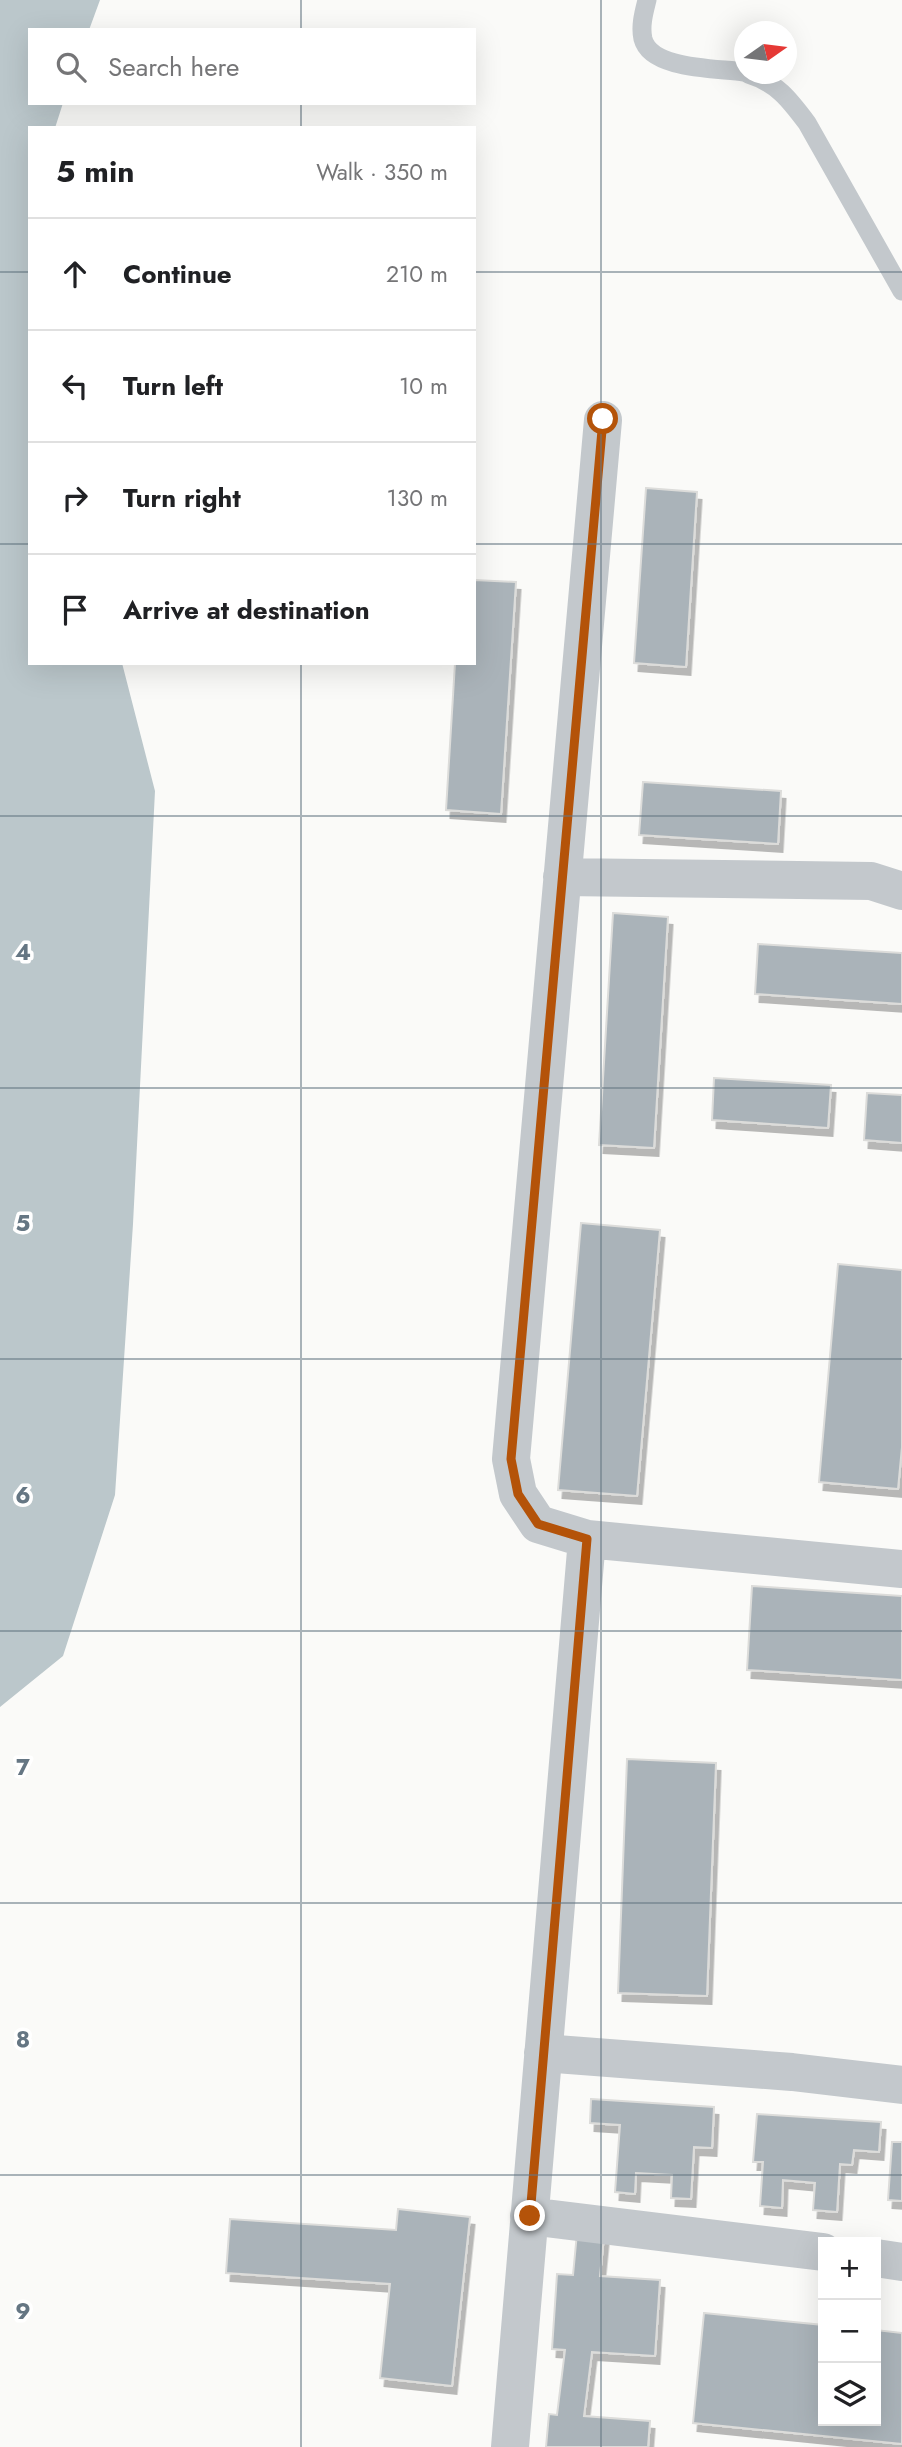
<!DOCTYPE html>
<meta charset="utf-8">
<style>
:root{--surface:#fff;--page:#f2f2f2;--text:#202124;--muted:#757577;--line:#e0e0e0}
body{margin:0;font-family:Jost,sans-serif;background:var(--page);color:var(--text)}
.controls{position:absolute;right:21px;bottom:21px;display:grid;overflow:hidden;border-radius:0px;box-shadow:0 7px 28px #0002}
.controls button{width:63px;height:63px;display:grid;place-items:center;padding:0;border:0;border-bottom:2px solid var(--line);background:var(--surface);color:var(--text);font:35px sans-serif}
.compass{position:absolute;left:734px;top:21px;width:63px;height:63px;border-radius:50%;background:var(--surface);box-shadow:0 7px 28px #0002;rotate:76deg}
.stop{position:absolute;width:21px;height:21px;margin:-16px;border:5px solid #b45309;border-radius:50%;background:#fff}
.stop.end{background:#b45309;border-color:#fff;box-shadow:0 2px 7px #0008}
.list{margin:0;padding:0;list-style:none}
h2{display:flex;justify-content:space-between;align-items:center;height:91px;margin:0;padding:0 28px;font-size:30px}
h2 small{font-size:23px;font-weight:400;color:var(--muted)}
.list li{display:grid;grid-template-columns:46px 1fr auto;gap:21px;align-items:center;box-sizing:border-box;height:112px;padding:0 28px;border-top:2px solid var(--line)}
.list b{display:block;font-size:26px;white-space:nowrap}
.list em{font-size:23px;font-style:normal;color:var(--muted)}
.icon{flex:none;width:38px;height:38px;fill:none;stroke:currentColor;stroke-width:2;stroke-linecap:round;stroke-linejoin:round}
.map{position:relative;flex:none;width:902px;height:2447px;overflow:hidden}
.search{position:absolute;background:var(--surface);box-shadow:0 7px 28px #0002;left:28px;top:28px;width:448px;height:77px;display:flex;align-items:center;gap:18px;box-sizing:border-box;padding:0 24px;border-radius:0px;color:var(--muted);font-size:26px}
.panel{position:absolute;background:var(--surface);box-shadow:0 7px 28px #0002;left:28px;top:126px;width:448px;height:539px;border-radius:0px}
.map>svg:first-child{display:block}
</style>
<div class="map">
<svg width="902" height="2447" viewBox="0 0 902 2447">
<defs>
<filter id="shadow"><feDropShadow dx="4.5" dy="8" stdDeviation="0" flood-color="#0004"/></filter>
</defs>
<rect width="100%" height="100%" fill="#fafaf8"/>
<path fill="#bbc7cb" d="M 0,0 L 100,0 L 89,30 L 30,30 L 30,103 L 63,103 L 55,128 L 30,128 L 30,663 L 122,663 L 155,791 L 133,1224 L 115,1495 L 63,1656 L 0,1707 Z"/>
<path fill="#aab3b9" stroke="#dcdcda" stroke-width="2" filter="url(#shadow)" d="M 646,488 L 697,492 L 686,667 L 634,663 Z
M 474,580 L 516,582 L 501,814 L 446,810 L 455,663 L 474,663 Z
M 643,782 L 781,791 L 778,844 L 639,835 Z
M 613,913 L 668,917 L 654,1148 L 599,1145 Z
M 758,944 L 902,953 L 902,1004 L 755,994 Z
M 714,1078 L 831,1085 L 828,1128 L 712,1120 Z
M 867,1093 L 902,1095 L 902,1143 L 864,1140 Z
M 581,1223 L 660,1230 L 637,1496 L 558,1490 Z
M 838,1264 L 902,1270 L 902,1447 L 898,1489 L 819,1482 Z
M 752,1586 L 902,1596 L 902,1680 L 747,1670 Z
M 627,1759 L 716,1763 L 707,1996 L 618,1993 Z
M 591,2099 L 714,2107 L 712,2148 L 694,2147 L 691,2199 L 671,2198 L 672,2175 L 636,2173 L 635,2194 L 615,2192 L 620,2125 L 590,2123 Z
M 757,2114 L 881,2122 L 879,2152 L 854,2150 L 852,2165 L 840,2164 L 837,2212 L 813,2210 L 815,2183 L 783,2180 L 782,2208 L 760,2206 L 763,2162 L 753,2162 Z
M 892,2142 L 902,2142 L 902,2201 L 888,2200 Z
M 398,2209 L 470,2217 L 452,2386 L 380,2378 L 390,2284 L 226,2273 L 230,2219 L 396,2230 Z
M 577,2233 L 604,2236 L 600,2276 L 660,2280 L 655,2356 L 592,2352 L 584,2416 L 650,2421 L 648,2447 L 546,2447 L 549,2414 L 557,2415 L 565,2350 L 552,2349 L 557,2274 L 573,2275 Z
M 704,2313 L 823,2325 L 823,2421 L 876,2421 L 876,2330 L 902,2333 L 902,2444 L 693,2423 Z"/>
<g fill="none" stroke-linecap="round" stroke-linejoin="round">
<path stroke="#c3c8cc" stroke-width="19" d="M 647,0 C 644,12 640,26 643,39 C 651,70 718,68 744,72
M 748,74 C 777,83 789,99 807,123 L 902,291"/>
<path stroke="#c3c8cc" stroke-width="38" d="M 603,420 L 511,1459 L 518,1494 L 538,1524 L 587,1539 L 902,1569
M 562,877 L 871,881 L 902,891
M 543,2053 L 792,2072 L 902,2085
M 529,2216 L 823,2252
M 876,2258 L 902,2262
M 510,2447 L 587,1539"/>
</g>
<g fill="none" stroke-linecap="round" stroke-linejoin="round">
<path stroke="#b45309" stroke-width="9" d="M 530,2216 L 587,1539 L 538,1524 L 518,1494 L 511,1459 L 603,419"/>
</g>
<path fill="none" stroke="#657683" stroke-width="2" stroke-opacity="0.55" d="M 301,0 L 301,30M 601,0 L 601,2447M 301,103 L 301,128M 0,272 L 30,272M 474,272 L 902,272M 0,544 L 30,544M 474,544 L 902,544M 301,663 L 301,2447M 0,816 L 902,816M 0,1088 L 902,1088M 0,1359 L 902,1359M 0,1631 L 902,1631M 0,1903 L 902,1903M 0,2175 L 902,2175"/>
<g font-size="23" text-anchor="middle" font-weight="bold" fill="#657683" stroke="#fff" stroke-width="7" stroke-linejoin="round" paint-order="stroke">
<text x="23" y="960">4</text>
<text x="23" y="1231">5</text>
<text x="23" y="1503">6</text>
<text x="23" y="1775">7</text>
<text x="23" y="2047">8</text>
<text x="23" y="2319">9</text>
</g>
</svg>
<div class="controls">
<button>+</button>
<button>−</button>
<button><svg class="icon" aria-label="layers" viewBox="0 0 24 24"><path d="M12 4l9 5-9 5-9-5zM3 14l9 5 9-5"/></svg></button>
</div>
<svg class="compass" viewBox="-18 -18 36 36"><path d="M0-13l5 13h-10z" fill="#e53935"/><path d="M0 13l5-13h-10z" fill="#757577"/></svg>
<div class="stop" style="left:603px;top:419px"></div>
<div class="stop end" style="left:530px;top:2216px"></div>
<div class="search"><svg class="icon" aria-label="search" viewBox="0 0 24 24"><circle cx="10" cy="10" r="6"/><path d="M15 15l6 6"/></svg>Search here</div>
<section class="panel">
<h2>5 min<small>Walk · 350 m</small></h2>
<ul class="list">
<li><svg class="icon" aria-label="ahead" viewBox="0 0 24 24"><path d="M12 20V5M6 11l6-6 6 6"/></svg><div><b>Continue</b></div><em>210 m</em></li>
<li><svg class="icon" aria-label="left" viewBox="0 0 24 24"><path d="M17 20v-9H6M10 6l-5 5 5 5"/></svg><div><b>Turn left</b></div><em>10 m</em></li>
<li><svg class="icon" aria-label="right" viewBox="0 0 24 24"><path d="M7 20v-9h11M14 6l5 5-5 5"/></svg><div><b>Turn right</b></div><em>130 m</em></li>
<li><svg class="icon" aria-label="arrive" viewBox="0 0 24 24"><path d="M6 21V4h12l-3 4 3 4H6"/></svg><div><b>Arrive at destination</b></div></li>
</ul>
</section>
</div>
